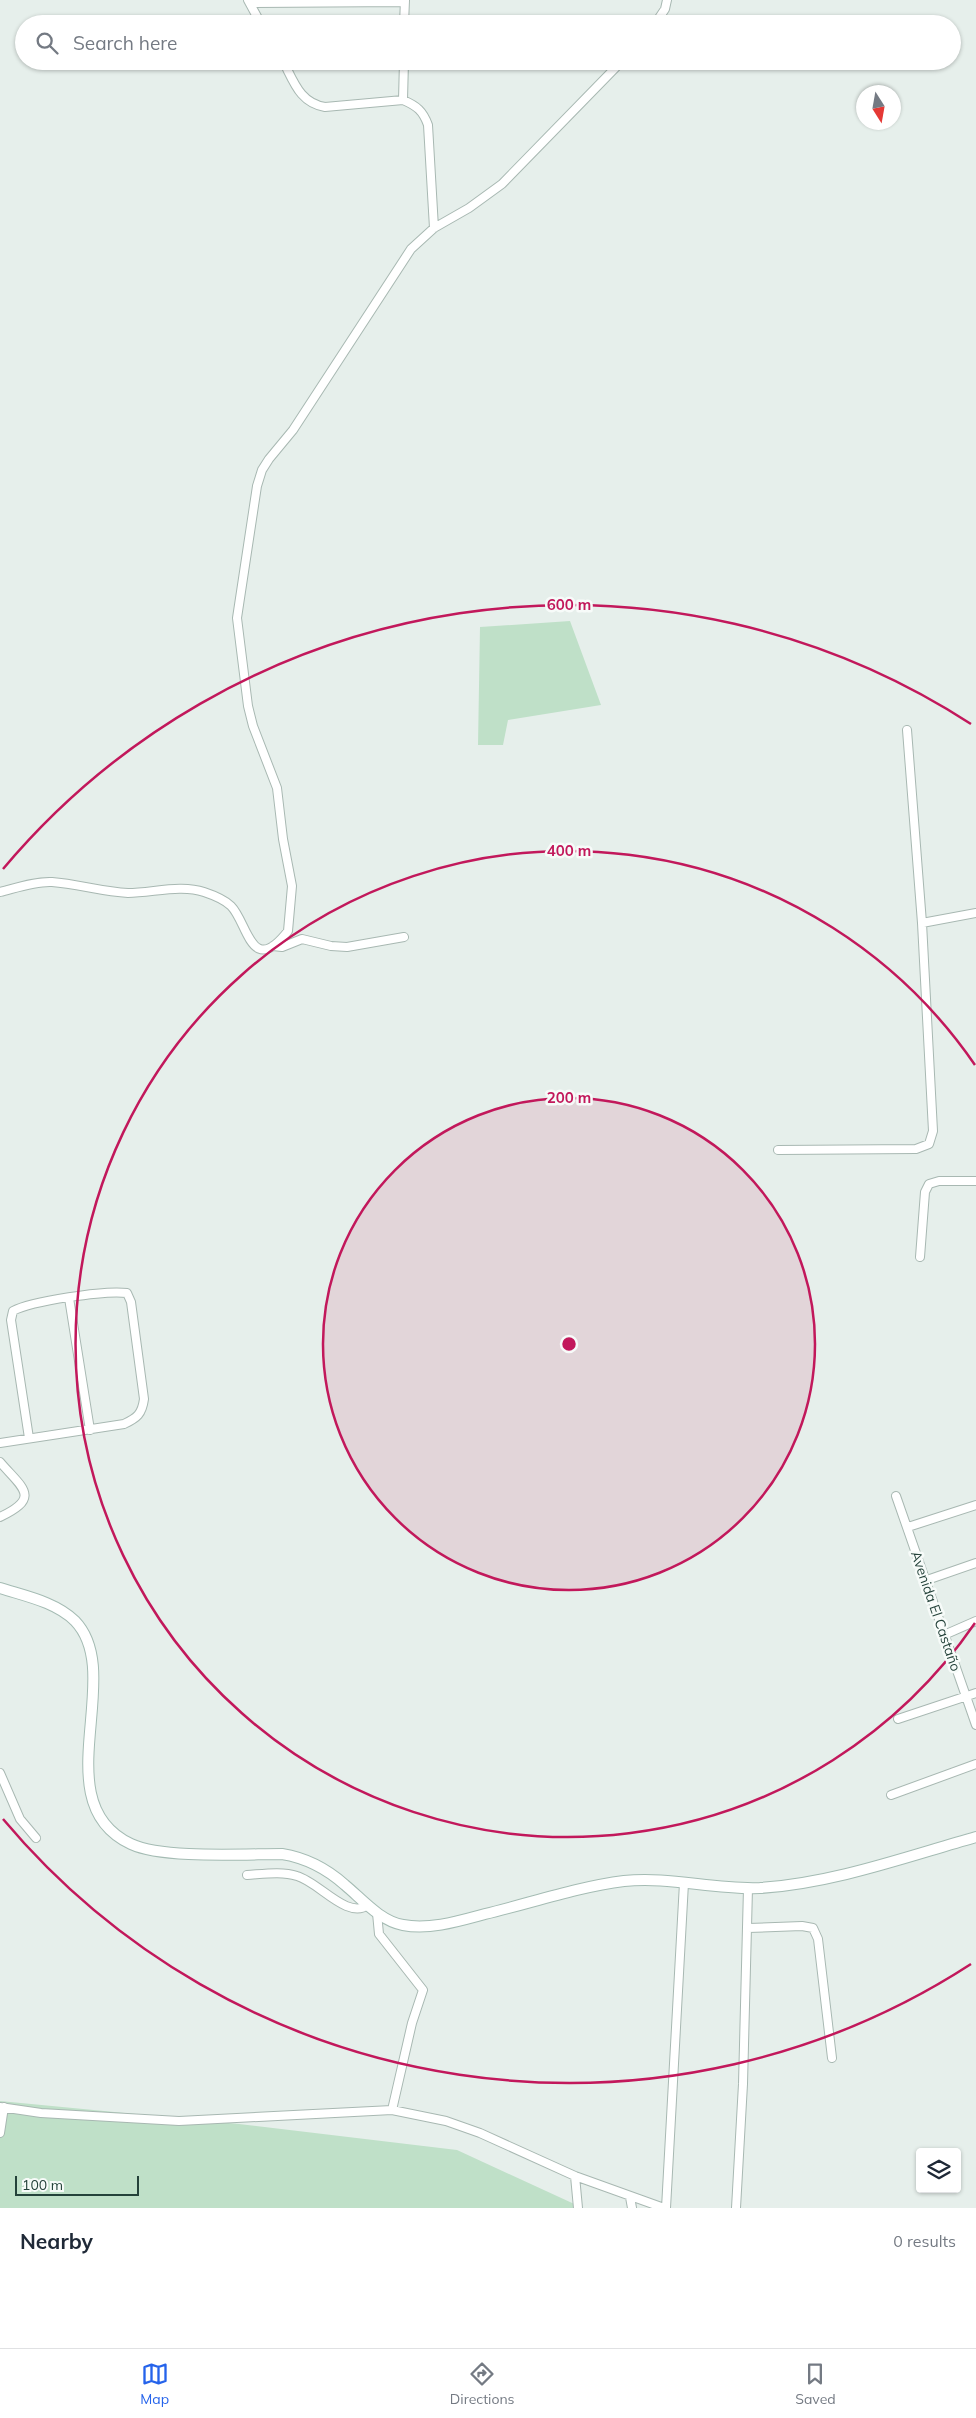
<!DOCTYPE html>
<meta charset="utf-8">
<style>
:root{--surface:#fff;--page:#f6f6f7;--text:#1f2937;--muted:#747a83;--line:#e0e1e3;--accent:#2563eb}
body{margin:0;font-family:Mulish,sans-serif;background:var(--page);color:var(--text)}
.controls{position:absolute;right:15px;bottom:15px;display:grid;overflow:hidden;border-radius:5px;box-shadow:0 1px 4px #0004}
.controls button{width:45px;height:45px;display:grid;place-items:center;padding:0;border:0;border-bottom:1px solid var(--line);background:var(--surface);color:var(--text);font:25px sans-serif}
.compass{position:absolute;left:856px;top:85px;width:45px;height:45px;border-radius:50%;background:var(--surface);box-shadow:0 1px 4px #0004;rotate:169deg}
.scale{position:absolute;left:15px;bottom:12px;width:124px;box-sizing:border-box;padding-left:5px;border:2px solid #24423a;border-top:0;font-size:14px;line-height:18px;white-space:nowrap;color:#24423a;-webkit-text-stroke:4px #f7fbf9;paint-order:stroke}
.list{margin:0;padding:0;list-style:none}
h2{display:flex;justify-content:space-between;align-items:center;height:65px;margin:0;padding:0 20px;font-size:21px}
h2 small{font-size:16px;font-weight:400;color:var(--muted)}
.icon{flex:none;width:28px;height:28px;fill:none;stroke:currentColor;stroke-width:2;stroke-linecap:round;stroke-linejoin:round}
.map{position:relative;flex:none;width:976px;height:2208px;overflow:hidden}
.search{position:absolute;background:var(--surface);box-shadow:0 1px 4px #0004;left:15px;right:15px;top:15px;height:55px;display:flex;align-items:center;gap:12px;box-sizing:border-box;padding:0 18px;border-radius:28px;color:var(--muted);font-size:19px}
.sheet{height:140px;background:var(--surface)}
nav{display:flex;justify-content:space-around;align-items:center;box-sizing:border-box;height:70px;border-top:1px solid var(--line);background:var(--surface);font-size:14px;color:var(--muted)}
nav a{display:grid;justify-items:center;gap:2px}
nav .on{color:var(--accent)}
.map>svg:first-child{display:block}
</style>
<div class="map">
<svg width="976" height="2208" viewBox="0 0 976 2208">
<rect width="100%" height="100%" fill="#e6efeb"/>
<path fill="#bfe0c8" d="M 570,621 L 601,705 L 508,720 L 503,745 L 478,745 L 480,627 Z
M 0,2101 L 239,2124 L 457,2150 L 583,2208 L 0,2208 Z"/>
<g fill="none" stroke-linecap="round" stroke-linejoin="round">
<g stroke="#a8b8b2" stroke-width="10">
<path id="street" d="M 248,0 L 261,24
M 250,3 L 405,2
M 404,24 L 405,0
M 655,24 L 665,9 L 667,0
M 283,61 C 294,82 300,103 325,107 L 403,100 C 417,106 423,111 428,125 L 434,228
M 403,100 L 404,61
M 0,892 C 16,888 36,881 52,882 C 78,884 103,892 128,893 C 152,893 181,884 204,892 C 213,895 224,899 231,906 C 248,923 251,978 288,931 L 292,886 L 283,839 L 277,788 L 253,726 L 248,706 L 237,618 L 257,486 L 262,470 L 269,459 L 293,430 L 411,249 L 434,228 L 469,208 L 502,184 L 622,61
M 922,923 L 976,913
M 273,946 L 282,947 L 302,939 L 331,946 L 347,947 L 404,937
M 778,1150 L 916,1149 L 929,1144 L 933,1131 L 922,923 L 907,730
M 920,1257 L 925,1192 L 929,1184 L 939,1181 L 976,1181
M 69,1298 L 90,1430
M 0,1443 L 124,1424 C 137,1418 142,1414 144,1399 L 131,1302 L 127,1293 C 106,1290 31,1301 13,1311 L 11,1320 L 29,1438
M 0,1462 C 22,1488 42,1497 0,1517
M 896,1496 L 976,1725
M 908,1527 L 976,1505
M 927,1580 L 976,1563
M 944,1635 L 976,1621
M 898,1719 L 976,1693
M 0,1773 L 20,1819 L 36,1838
M 891,1795 L 976,1764
M 247,1875 C 263,1874 282,1871 297,1876 C 319,1882 347,1920 368,1905
M 377,1913 L 379,1934 L 423,1990 L 412,2023 L 392,2110
M 748,1928 L 802,1926 L 813,1928 L 818,1939 L 832,2058
M 0,2107 L 41,2113 L 179,2121 L 392,2110 L 446,2121 L 480,2133 L 575,2176 L 664,2208
M 0,2133 L 4,2107
M 575,2176 L 578,2208
M 630,2197 L 632,2208
M 666,2208 L 684,1883
M 736,2208 L 743,2084 L 748,1888"/>
</g>
<g stroke="#a4bbb3" stroke-width="12">
<path id="secondary" d="M 0,1588 C 25,1596 56,1602 75,1621 C 127,1675 43,1803 131,1844 C 163,1859 244,1854 282,1854 C 307,1858 326,1868 345,1885 C 362,1899 380,1921 403,1925 C 430,1930 459,1921 485,1914 C 531,1903 577,1887 624,1881 C 669,1876 714,1890 760,1888 C 834,1883 905,1857 976,1837"/>
</g>
<use href="#street" stroke="#fff" stroke-width="8"/>
<use href="#secondary" stroke="#fff" stroke-width="10"/>
</g>
<circle cx="569" cy="1344" r="246" fill="#c2185b" fill-opacity=".12"/>
<g fill="none" stroke="#c2185b" stroke-width="2.5">
<circle cx="569" cy="1344" r="246"/>
<path d="M975 1623A493 493 0 1 1 975 1065"/>
<path d="M971 1964A739 739 0 0 1 3 1819M3 869A739 739 0 0 1 971 724"/>
</g>
<g text-anchor="middle" dominant-baseline="central" stroke-width="5" stroke-linejoin="round" paint-order="stroke">
<g font-size="14" fill="#24423a" stroke="#f7fbf9">
<text transform="translate(936 1611) rotate(71)">Avenida El Castaño</text>
</g>
</g>
<circle cx="569" cy="1344" r="8" fill="#c2185b" stroke="#f7fbf9" stroke-width="2.5"/>
<g font-size="15" text-anchor="middle" font-weight="bold" fill="#c2185b" stroke="#f7fbf9" stroke-width="5" stroke-linejoin="round" paint-order="stroke">
<text x="569" y="610">600 m</text>
<text x="569" y="856">400 m</text>
<text x="569" y="1103">200 m</text>
</g>
</svg>
<div class="controls">
<button><svg class="icon" aria-label="layers" viewBox="0 0 24 24"><path d="M12 4l9 5-9 5-9-5zM3 14l9 5 9-5"/></svg></button>
</div>
<svg class="compass" viewBox="-18 -18 36 36"><path d="M0-13l5 13h-10z" fill="#e53935"/><path d="M0 13l5-13h-10z" fill="#747a83"/></svg>
<div class="scale">100 m</div>
<div class="search"><svg class="icon" aria-label="search" viewBox="0 0 24 24"><circle cx="10" cy="10" r="6"/><path d="M15 15l6 6"/></svg>Search here</div>
</div>
<section class="sheet">
<h2>Nearby<small>0 results</small></h2>
<ul class="list">
</ul>
</section>
<nav>
<a class="on"><svg class="icon" aria-label="map" viewBox="0 0 24 24"><path d="M3 6l6-2 6 2 6-2v14l-6 2-6-2-6 2zM9 4v14M15 6v14"/></svg>Map</a>
<a><svg class="icon" aria-label="directions" viewBox="0 0 24 24"><path d="M12 3l9 9-9 9-9-9zM9 14v-3h6M13 9l2 2-2 2"/></svg>Directions</a>
<a><svg class="icon" aria-label="saved" viewBox="0 0 24 24"><path d="M7 4h10v16l-5-4-5 4z"/></svg>Saved</a>
</nav>
